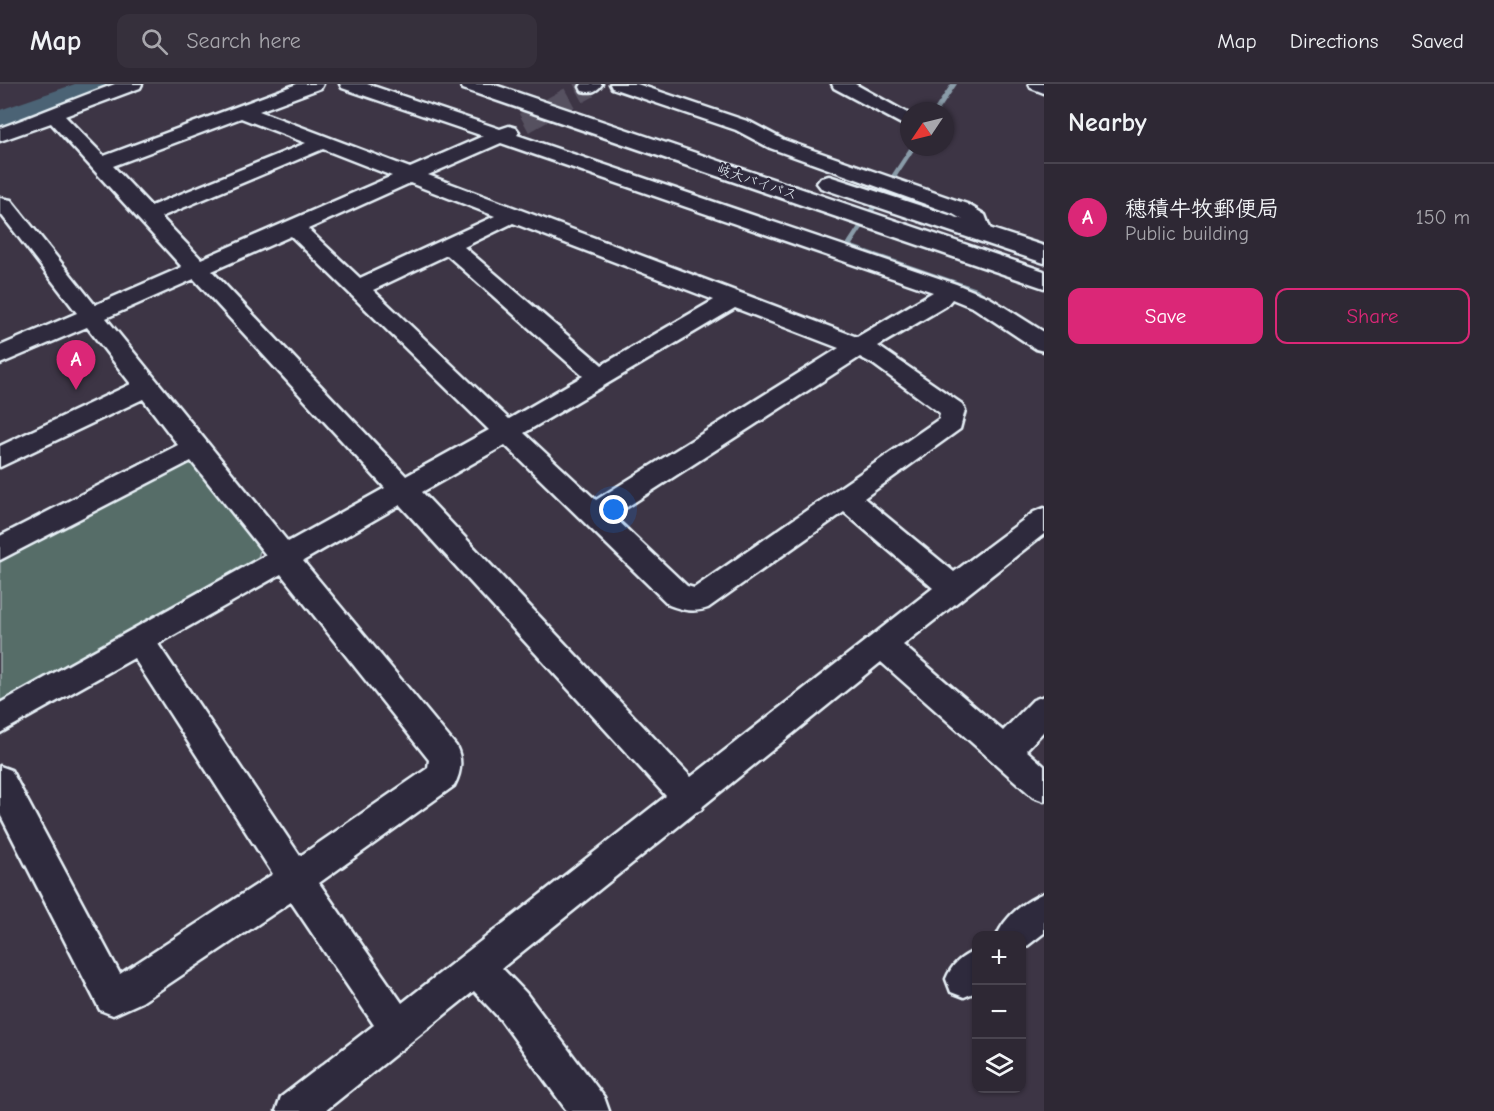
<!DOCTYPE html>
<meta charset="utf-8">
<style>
:root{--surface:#2e2834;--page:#36303c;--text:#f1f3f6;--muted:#a7a6ac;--line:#49444f;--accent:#db2777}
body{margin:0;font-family:"Comic Neue","Klee One",sans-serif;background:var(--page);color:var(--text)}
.controls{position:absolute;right:18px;bottom:18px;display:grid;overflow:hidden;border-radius:12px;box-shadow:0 2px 4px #0004}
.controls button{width:54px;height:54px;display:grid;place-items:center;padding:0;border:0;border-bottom:2px solid var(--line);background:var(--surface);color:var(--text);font:30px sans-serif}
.compass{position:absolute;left:900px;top:18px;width:54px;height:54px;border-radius:50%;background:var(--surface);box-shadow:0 2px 4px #0004;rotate:235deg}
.you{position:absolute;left:614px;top:426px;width:21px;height:21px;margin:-15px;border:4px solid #fff;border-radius:50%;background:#1a73e8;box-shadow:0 0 0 9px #1a73e833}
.badge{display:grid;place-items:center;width:39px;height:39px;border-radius:50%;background:var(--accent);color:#fff;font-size:20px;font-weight:700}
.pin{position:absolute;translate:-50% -50px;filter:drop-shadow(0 2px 3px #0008)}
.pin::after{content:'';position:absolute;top:32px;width:21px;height:18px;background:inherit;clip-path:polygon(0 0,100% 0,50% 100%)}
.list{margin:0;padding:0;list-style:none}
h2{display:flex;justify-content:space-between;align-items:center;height:78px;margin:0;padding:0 24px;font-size:26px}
h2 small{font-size:20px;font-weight:400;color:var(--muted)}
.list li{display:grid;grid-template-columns:39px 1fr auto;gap:18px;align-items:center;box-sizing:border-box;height:108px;padding:0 24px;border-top:2px solid var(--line)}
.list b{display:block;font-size:22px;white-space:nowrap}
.list p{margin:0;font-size:20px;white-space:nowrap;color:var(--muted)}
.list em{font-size:20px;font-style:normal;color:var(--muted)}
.actions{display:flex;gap:12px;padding:18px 24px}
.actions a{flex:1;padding:14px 0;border:2px solid var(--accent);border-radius:12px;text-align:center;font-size:21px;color:var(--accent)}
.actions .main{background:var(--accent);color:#fff}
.icon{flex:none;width:33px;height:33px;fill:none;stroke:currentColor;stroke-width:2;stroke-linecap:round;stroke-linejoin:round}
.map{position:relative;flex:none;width:1044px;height:1027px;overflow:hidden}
header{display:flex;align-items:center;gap:36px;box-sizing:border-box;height:84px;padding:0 30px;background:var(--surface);border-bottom:2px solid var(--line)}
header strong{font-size:28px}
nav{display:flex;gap:33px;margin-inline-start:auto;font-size:21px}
.search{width:420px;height:54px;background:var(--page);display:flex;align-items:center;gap:15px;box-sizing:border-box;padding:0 21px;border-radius:12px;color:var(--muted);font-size:22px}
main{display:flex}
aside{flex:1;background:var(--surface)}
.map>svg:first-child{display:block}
</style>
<header>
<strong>Map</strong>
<div class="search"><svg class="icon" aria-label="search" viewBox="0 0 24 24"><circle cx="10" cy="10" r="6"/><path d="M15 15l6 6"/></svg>Search here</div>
<nav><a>Map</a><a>Directions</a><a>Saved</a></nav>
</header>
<main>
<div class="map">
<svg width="1044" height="1027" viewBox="0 0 1044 1027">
<rect width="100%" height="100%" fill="#3d3545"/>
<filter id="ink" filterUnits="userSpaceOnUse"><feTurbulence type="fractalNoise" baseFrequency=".0167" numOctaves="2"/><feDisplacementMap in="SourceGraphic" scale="12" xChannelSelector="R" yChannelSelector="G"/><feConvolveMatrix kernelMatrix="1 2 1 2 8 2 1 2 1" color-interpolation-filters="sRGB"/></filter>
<g filter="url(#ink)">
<path fill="#576d68" stroke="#a0afb0" stroke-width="1.5" d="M 197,379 L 260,467 L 257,477 L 0,622 L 0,472 L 181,380 Z"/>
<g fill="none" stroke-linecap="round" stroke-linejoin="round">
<path fill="#8a9ca9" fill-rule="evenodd" d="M 951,0 L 957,0 L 939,27 L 933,27 Z
M 910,63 L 916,63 L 852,161 L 977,204 L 995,216 L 995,220 L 991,220 L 973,208 L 845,162 Z"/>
<path fill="#4b6374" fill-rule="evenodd" d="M 75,0 L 124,0 L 119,7 L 0,48 L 0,26 Z"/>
<path stroke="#575160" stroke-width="21" stroke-dasharray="21 10" stroke-linecap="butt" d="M 524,39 L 589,3"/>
<g stroke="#e8f1f8" stroke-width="5">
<path id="minor" d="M 115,0 L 142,0 L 140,4 L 65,32 L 104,72 L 297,0 L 323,0 L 321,4 L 259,27 L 410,84 L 483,52 L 342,4 L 340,0 L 367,0 L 500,45 L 509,42 L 516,44 L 519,48 L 517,51 L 956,200 L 990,214 L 1044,248 L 1044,267 L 1036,265 L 974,224 L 952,215 L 946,222 L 878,262 L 962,320 L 965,326 L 960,345 L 864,414 L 954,488 L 1034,428 L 1044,424 L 1044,450 L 903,561 L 1003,647 L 1033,616 L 1044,612 L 1044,647 L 1026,666 L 1044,682 L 1044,717 L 1033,713 L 881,578 L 703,722 L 701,726 L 696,728 L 502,884 L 526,909 L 604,1013 L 609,1027 L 567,1027 L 500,935 L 474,907 L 325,1027 L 276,1027 L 281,1013 L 374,941 L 291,818 L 142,918 L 113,931 L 100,926 L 0,730 L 0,682 L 11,686 L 120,890 L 273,790 L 134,574 L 0,649 L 0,619 L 266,471 L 191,377 L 0,476 L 0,452 L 178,361 L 143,315 L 0,383 L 0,362 L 131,300 L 87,243 L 0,280 L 0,262 L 77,229 L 0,129 L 0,114 L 11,116 L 95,221 L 182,183 L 51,39 L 0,57 L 0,44 C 39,30 76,14 115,0 ZM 241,34 L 306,59 L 151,122 L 113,82 ZM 501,59 L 933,208 L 857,253 L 428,91 ZM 323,65 L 392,92 L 201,175 L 161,133 ZM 410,99 L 495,132 L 360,194 L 308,145 ZM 513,139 L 714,216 L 602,281 L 464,163 ZM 291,152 L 489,346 L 406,392 L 212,187 ZM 447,171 L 583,292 L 509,335 L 373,206 ZM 194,195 L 385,404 L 288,458 L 106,234 ZM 735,224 L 839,264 L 596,416 L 524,349 ZM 860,273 L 873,280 L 940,329 L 939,335 L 694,504 L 687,502 L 613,432 ZM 505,361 L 669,521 C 682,526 694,529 708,524 L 844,428 L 933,504 L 691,693 L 422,408 ZM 400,421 L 666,712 L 402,919 L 319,799 L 454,702 C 461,689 463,676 456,662 L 303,477 ZM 281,490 L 429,676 L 428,684 L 300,772 L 158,560 Z
M 582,0 L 602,0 C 597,8 591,9 582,7 L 580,3 Z
M 610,0 L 637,0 L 750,38 L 784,56 L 967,120 L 985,131 L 992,149 L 989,154 L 981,156 L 973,154 L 968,139 L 953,130 L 770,64 L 736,46 L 612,4 Z
M 832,0 L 855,0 L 909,30 L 909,44 L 834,4 Z
M 1029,0 L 1044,0 L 1044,9 L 1031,4 Z
M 1044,809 L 1044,849 L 1022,866 L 1022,852 L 997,852 C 1005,832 1025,817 1044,809 Z
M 976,866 L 976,908 L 964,913 L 951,908 L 946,895 C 952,880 961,873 976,866 Z"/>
</g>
<g stroke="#e8f1f8" stroke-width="5">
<path id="highway" d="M 460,0 L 492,0 L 1044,187 L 1044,204 L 463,5 Z
M 829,92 L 1044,162 L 1044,179 L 821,104 L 817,99 L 821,94 Z"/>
</g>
<use href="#minor" fill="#2f2a3d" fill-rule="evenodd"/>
<use href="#highway" fill="#2f2a3d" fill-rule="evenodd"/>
</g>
</g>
<g text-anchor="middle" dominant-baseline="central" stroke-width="4.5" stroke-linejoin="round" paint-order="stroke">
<g font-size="14" fill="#e8f1f8" stroke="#2f2a3d">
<text transform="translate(757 98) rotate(19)">岐大バイパス</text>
</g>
</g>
</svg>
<div class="controls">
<button>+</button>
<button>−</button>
<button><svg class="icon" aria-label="layers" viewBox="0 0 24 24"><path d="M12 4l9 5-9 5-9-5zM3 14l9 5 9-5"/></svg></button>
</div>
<svg class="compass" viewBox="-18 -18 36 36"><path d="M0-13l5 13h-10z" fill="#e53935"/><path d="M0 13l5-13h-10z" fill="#a7a6ac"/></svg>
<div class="you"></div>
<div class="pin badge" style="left:76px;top:306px">A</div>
</div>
<aside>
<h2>Nearby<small></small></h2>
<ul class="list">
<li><span class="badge">A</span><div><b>穂積牛牧郵便局</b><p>Public building</p></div><em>150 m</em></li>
</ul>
<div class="actions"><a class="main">Save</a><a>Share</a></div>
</aside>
</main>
